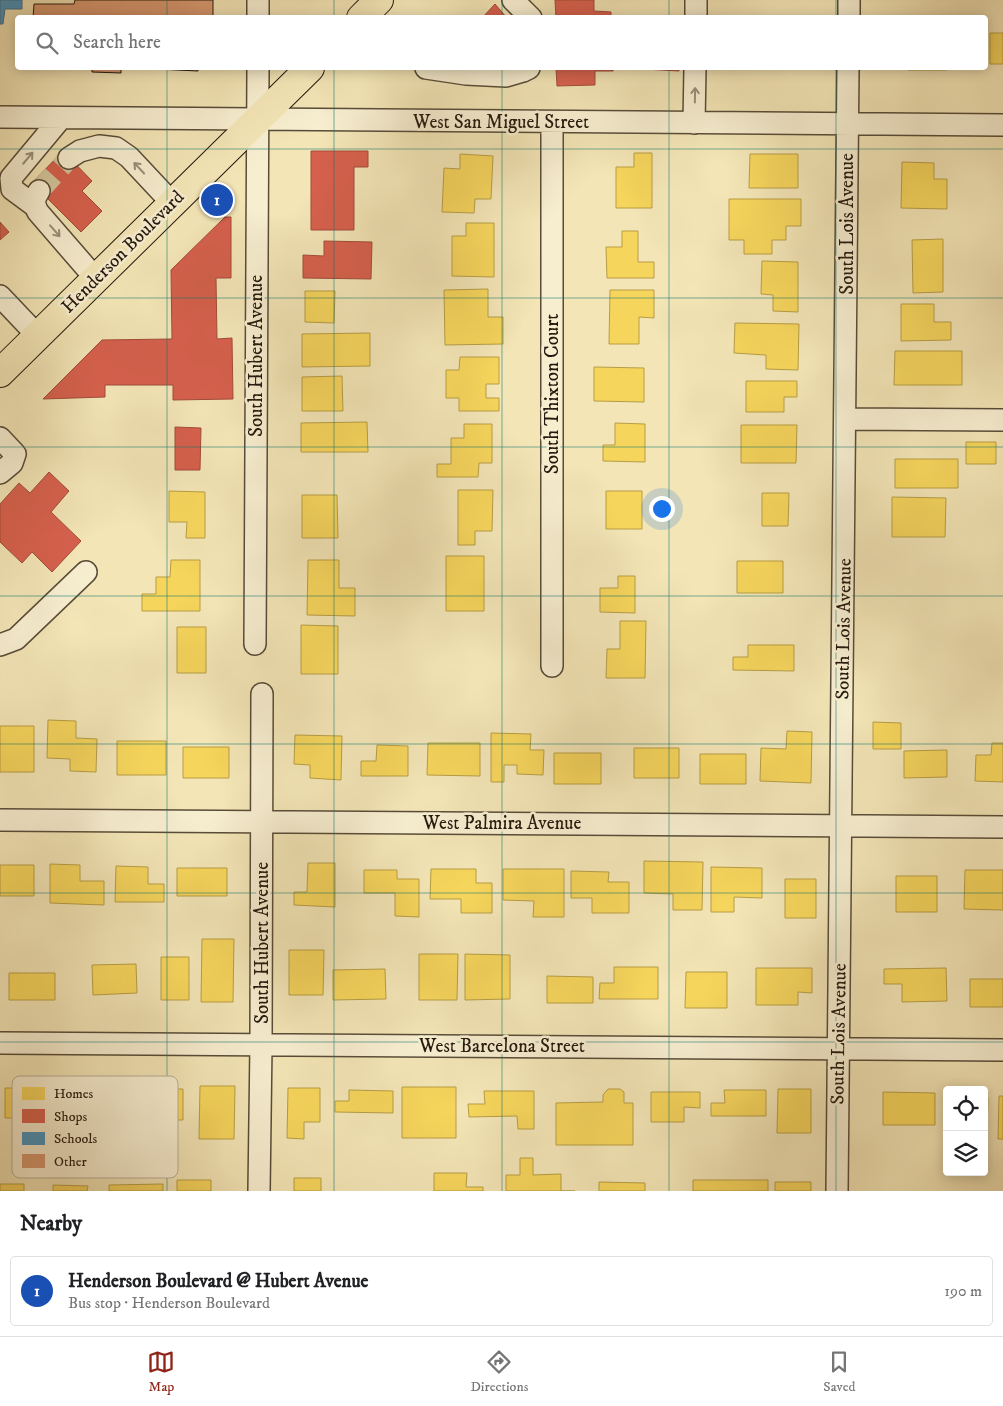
<!DOCTYPE html>
<meta charset="utf-8">
<style>
:root{--surface:#fff;--page:#f6f6f6;--text:#202124;--muted:#757577;--line:#e0e0e0;--accent:#8f2418}
body{margin:0;font-family:"IM FELL DW Pica",serif;background:var(--page);color:var(--text)}
.controls{position:absolute;right:15px;bottom:15px;display:grid;overflow:hidden;border-radius:5px;box-shadow:0 2px 12px #0003}
.controls button{width:45px;height:45px;display:grid;place-items:center;padding:0;border:0;border-bottom:1px solid var(--line);background:var(--surface);color:var(--text);font:25px sans-serif}
.you{position:absolute;left:661px;top:508px;width:18px;height:18px;margin:-12px;border:4px solid #fff;border-radius:50%;background:#1a73e8;box-shadow:0 0 0 8px #1a73e833}
.badge{display:grid;place-items:center;width:32px;height:32px;border-radius:50%;background:var(--accent);color:#fff;font-size:16px;font-weight:700}
.pin{position:absolute;translate:-50% -50%;border:2px solid #fff;box-shadow:0 1px 5px #0006}
.list{margin:0;padding:0;list-style:none}
h2{display:flex;justify-content:space-between;align-items:center;height:65px;margin:0;padding:0 20px;font-size:21px}
h2 small{font-size:16px;font-weight:400;color:var(--muted)}
.list li{display:grid;grid-template-columns:32px 1fr auto;gap:15px;align-items:center;box-sizing:border-box;height:70px;margin:0 10px 10px;padding:0 10px;border:1px solid var(--line);border-radius:5px}
.list b{display:block;font-size:19px;white-space:nowrap}
.list p{margin:0;font-size:16px;white-space:nowrap;color:var(--muted)}
.list em{font-size:16px;font-style:normal;color:var(--muted)}
.icon{flex:none;width:28px;height:28px;fill:none;stroke:currentColor;stroke-width:2;stroke-linecap:round;stroke-linejoin:round}
.map{position:relative;flex:none;width:1003px;height:1191px;overflow:hidden}
.search{position:absolute;background:var(--surface);box-shadow:0 2px 12px #0003;left:15px;right:15px;top:15px;height:55px;display:flex;align-items:center;gap:12px;box-sizing:border-box;padding:0 18px;border-radius:5px;color:var(--muted);font-size:19px}
.sheet{height:145px;background:var(--surface)}
nav{display:flex;justify-content:space-around;align-items:center;box-sizing:border-box;height:70px;border-top:1px solid var(--line);background:var(--surface);font-size:14px;color:var(--muted)}
nav a{display:grid;justify-items:center;gap:2px}
nav .on{color:var(--accent)}
.map>svg:first-child{display:block}
</style>
<div class="map">
<svg width="1003" height="1191" viewBox="0 0 1003 1191">
<rect width="100%" height="100%" fill="#f3e5b6"/>
<filter id="stains"><feTurbulence type="fractalNoise" baseFrequency=".004" numOctaves="4"/><feColorMatrix values="0 0 0 0 .2 0 0 0 0 .09 0 0 0 0 .02 0 0 0 .5 -.17"/></filter>
<radialGradient id="worn" r=".72"><stop offset=".6" stop-color="#630" stop-opacity="0"/><stop offset="1" stop-color="#630" stop-opacity=".3"/></radialGradient>
<path fill="#f6d55c" stroke="#b79d45" d="M 990,33 L 1003,33 L 1003,64 L 990,64 Z
M 908,68 L 947,68 L 947,70 L 908,70 Z
M 634,153 L 652,153 L 652,208 L 616,208 L 616,167 L 634,167 Z
M 460,154 L 493,156 L 491,199 L 475,199 L 474,213 L 442,212 L 444,168 L 460,169 Z
M 750,154 L 798,154 L 798,188 L 749,188 Z
M 902,162 L 934,163 L 934,179 L 947,179 L 947,209 L 901,208 Z
M 729,199 L 801,199 L 801,226 L 786,226 L 786,240 L 772,240 L 772,254 L 744,254 L 744,240 L 729,240 Z
M 466,223 L 494,223 L 494,277 L 452,276 L 452,236 L 466,236 Z
M 622,231 L 638,231 L 638,262 L 654,262 L 654,278 L 607,278 L 606,247 L 622,247 Z
M 943,239 L 943,292 L 913,293 L 912,240 Z
M 762,261 L 798,262 L 798,312 L 773,311 L 773,295 L 761,294 Z
M 488,289 L 488,317 L 503,317 L 503,344 L 445,345 L 444,290 Z
M 610,290 L 654,290 L 654,318 L 639,317 L 639,344 L 609,344 Z
M 305,291 L 335,291 L 334,323 L 305,322 Z
M 901,304 L 934,304 L 934,322 L 951,322 L 951,340 L 901,341 Z
M 735,323 L 799,324 L 798,370 L 766,369 L 766,355 L 734,353 Z
M 370,333 L 370,366 L 302,367 L 302,334 Z
M 895,351 L 962,351 L 962,385 L 894,385 Z
M 460,357 L 499,357 L 499,384 L 486,384 L 486,398 L 499,398 L 499,411 L 459,411 L 459,398 L 446,398 L 446,370 L 459,370 Z
M 594,367 L 644,368 L 644,402 L 594,401 Z
M 342,376 L 343,411 L 302,411 L 302,377 Z
M 746,381 L 797,381 L 797,397 L 784,397 L 784,412 L 746,412 Z
M 367,422 L 368,452 L 301,452 L 301,423 Z
M 615,423 L 645,424 L 645,462 L 603,461 L 603,445 L 615,445 Z
M 464,424 L 492,424 L 492,463 L 479,463 L 478,477 L 437,477 L 437,464 L 451,464 L 451,438 L 464,438 Z
M 741,425 L 797,425 L 796,463 L 741,463 Z
M 966,442 L 996,442 L 996,464 L 966,464 Z
M 895,459 L 958,459 L 958,488 L 895,488 Z
M 458,490 L 493,490 L 492,531 L 475,531 L 475,545 L 458,545 Z
M 169,491 L 205,492 L 205,538 L 186,538 L 187,522 L 169,522 Z
M 606,491 L 642,491 L 642,529 L 606,529 Z
M 762,493 L 789,493 L 788,526 L 762,526 Z
M 302,495 L 337,495 L 338,538 L 302,538 Z
M 892,497 L 946,498 L 945,537 L 892,537 Z
M 446,556 L 484,556 L 484,611 L 446,611 Z
M 171,560 L 200,560 L 200,611 L 142,611 L 142,594 L 156,594 L 156,577 L 170,577 Z
M 308,560 L 339,560 L 339,588 L 355,588 L 355,616 L 307,615 Z
M 737,561 L 783,561 L 783,593 L 737,593 Z
M 618,576 L 635,576 L 635,613 L 600,612 L 600,588 L 618,588 Z
M 620,621 L 646,621 L 645,678 L 606,678 L 607,649 L 620,649 Z
M 301,625 L 338,626 L 338,674 L 301,674 Z
M 177,627 L 206,627 L 206,673 L 177,673 Z
M 748,645 L 794,645 L 794,671 L 733,670 L 733,657 L 748,657 Z
M 48,720 L 76,721 L 76,738 L 97,739 L 96,772 L 70,771 L 70,759 L 47,758 Z
M 873,722 L 901,723 L 901,749 L 873,749 Z
M 0,726 L 34,726 L 34,772 L 0,772 Z
M 787,731 L 812,732 L 811,783 L 760,781 L 761,748 L 786,749 Z
M 491,733 L 531,734 L 530,750 L 544,750 L 543,775 L 517,774 L 517,765 L 504,765 L 504,782 L 491,782 Z
M 295,735 L 342,736 L 341,780 L 310,778 L 310,765 L 294,764 Z
M 117,741 L 166,741 L 166,775 L 117,775 Z
M 428,743 L 480,743 L 480,776 L 427,775 Z
M 992,743 L 1003,743 L 1003,782 L 975,781 L 976,755 L 991,755 Z
M 377,745 L 408,746 L 408,776 L 361,776 L 361,761 L 376,761 Z
M 183,747 L 229,747 L 229,778 L 183,778 Z
M 634,748 L 679,748 L 679,778 L 634,778 Z
M 947,750 L 947,777 L 904,778 L 904,751 Z
M 554,753 L 601,753 L 601,784 L 554,784 Z
M 700,754 L 746,754 L 746,784 L 700,784 Z
M 644,861 L 703,862 L 702,910 L 673,910 L 673,894 L 644,893 Z
M 308,863 L 335,863 L 335,907 L 294,905 L 294,892 L 307,892 Z
M 50,864 L 80,865 L 80,881 L 104,881 L 104,905 L 50,903 Z
M 0,865 L 34,865 L 34,896 L 0,896 Z
M 116,866 L 148,867 L 148,884 L 164,884 L 164,902 L 115,902 Z
M 711,867 L 762,868 L 762,898 L 734,897 L 734,912 L 711,912 Z
M 177,868 L 227,868 L 227,896 L 177,896 Z
M 431,869 L 476,869 L 476,883 L 492,883 L 492,913 L 461,913 L 461,899 L 430,899 Z
M 503,869 L 564,869 L 564,917 L 533,917 L 534,901 L 503,900 Z
M 364,870 L 397,870 L 397,879 L 419,879 L 419,917 L 395,916 L 395,893 L 364,893 Z
M 965,870 L 1003,870 L 1003,910 L 964,909 Z
M 571,871 L 609,872 L 608,882 L 629,882 L 629,913 L 592,913 L 592,898 L 571,898 Z
M 896,876 L 937,876 L 937,912 L 896,912 Z
M 785,879 L 816,879 L 816,918 L 785,918 Z
M 202,939 L 234,939 L 233,1002 L 201,1002 Z
M 289,950 L 324,950 L 323,995 L 289,995 Z
M 419,954 L 458,954 L 457,1000 L 419,1000 Z
M 465,954 L 510,955 L 510,999 L 465,1000 Z
M 161,957 L 189,957 L 189,1000 L 161,1000 Z
M 136,964 L 137,993 L 93,995 L 92,965 Z
M 614,967 L 658,967 L 658,999 L 599,999 L 600,983 L 614,983 Z
M 756,968 L 812,968 L 812,993 L 798,992 L 798,1005 L 756,1005 Z
M 946,968 L 947,1001 L 902,1002 L 902,984 L 884,984 L 884,969 Z
M 385,969 L 386,999 L 333,1000 L 333,970 Z
M 686,972 L 727,972 L 727,1008 L 685,1008 Z
M 9,973 L 55,973 L 55,1000 L 9,1000 Z
M 547,976 L 593,977 L 593,1003 L 547,1003 Z
M 970,979 L 1003,979 L 1003,1007 L 970,1007 Z
M 200,1086 L 235,1086 L 234,1139 L 199,1139 Z
M 402,1087 L 456,1087 L 456,1138 L 402,1138 Z
M 5,1088 L 51,1088 L 50,1118 L 5,1118 Z
M 288,1088 L 320,1088 L 320,1122 L 304,1122 L 304,1139 L 287,1138 Z
M 138,1089 L 183,1089 L 183,1120 L 138,1120 Z
M 608,1089 L 620,1089 L 624,1092 L 624,1103 L 633,1103 L 633,1145 L 556,1145 L 556,1103 L 603,1102 L 603,1095 Z
M 778,1089 L 811,1089 L 811,1133 L 777,1133 Z
M 349,1090 L 393,1091 L 393,1113 L 335,1112 L 335,1101 L 349,1101 Z
M 724,1090 L 766,1090 L 766,1116 L 711,1116 L 711,1103 L 725,1103 Z
M 484,1091 L 534,1091 L 534,1129 L 518,1129 L 517,1116 L 469,1117 L 468,1104 L 485,1104 Z
M 651,1092 L 700,1092 L 700,1108 L 684,1107 L 684,1122 L 651,1122 Z
M 883,1092 L 935,1093 L 935,1125 L 883,1125 Z
M 999,1096 L 1003,1096 L 1003,1139 L 998,1139 Z
M 984,1098 L 988,1098 L 987,1135 L 984,1135 Z
M 520,1158 L 533,1158 L 533,1175 L 561,1174 L 561,1191 L 575,1191 L 506,1191 L 506,1175 L 520,1175 Z
M 434,1173 L 467,1173 L 466,1187 L 483,1187 L 483,1191 L 434,1191 Z
M 294,1178 L 321,1178 L 321,1191 L 294,1191 Z
M 177,1180 L 211,1180 L 211,1191 L 177,1191 Z
M 693,1180 L 768,1180 L 768,1191 L 693,1191 Z
M 599,1182 L 645,1183 L 645,1191 L 599,1191 Z
M 775,1182 L 811,1182 L 811,1191 L 775,1191 Z
M 0,1184 L 24,1184 L 24,1191 L 0,1191 Z
M 163,1184 L 163,1191 L 109,1191 L 109,1185 Z
M 53,1185 L 88,1186 L 87,1191 L 53,1191 Z"/>
<path fill="#d6604d" stroke="#a14b3a" d="M 555,0 L 594,0 L 594,11 L 611,12 L 611,17 L 621,18 L 556,18 Z
M 495,4 L 507,18 L 482,18 Z
M 556,68 L 614,68 L 613,71 L 595,71 L 595,85 L 557,86 Z
M 626,68 L 679,68 L 679,71 Z
M 63,151 L 92,181 L 82,191 L 102,211 L 81,232 L 32,183 Z
M 311,151 L 368,151 L 368,167 L 354,167 L 354,230 L 311,230 Z
M 225,217 L 231,217 L 231,278 L 216,278 L 217,339 L 232,338 L 233,399 L 173,400 L 173,385 L 105,385 L 105,397 L 43,399 L 102,340 L 172,339 L 171,270 Z
M 0,222 L 9,232 L 0,240 Z
M 324,241 L 372,242 L 371,279 L 303,278 L 303,255 L 324,256 Z
M 175,427 L 201,428 L 200,470 L 175,470 Z
M 49,472 L 69,491 L 51,512 L 81,541 L 52,572 L 32,552 L 22,563 L 0,542 L 0,504 L 19,483 L 30,493 Z"/>
<path fill="#4393c3" stroke="#3a6e8d" d="M 0,0 L 22,0 L 22,9 L 5,9 L 3,24 L 0,24 Z"/>
<path fill="#d79870" stroke="#24190e" d="M 75,0 L 213,0 L 213,18 L 33,18 L 34,4 L 74,4 Z
M 92,68 L 121,68 L 121,73 L 92,72 Z
M 156,68 L 198,68 L 198,71 L 156,69 Z"/>
<g fill="none" stroke-linecap="round" stroke-linejoin="round">
<path stroke="#d4c69d" stroke-width="21" stroke-dasharray="21 11" stroke-linecap="butt" d="M 39,191 L 69,158"/>
<g stroke="#584c38" stroke-width="24">
<path id="minor" d="M 513,0 L 531,18
M 258,18 L 258,0
M 696,18 L 696,0
M 849,18 L 849,0
M 426,68 L 466,74 L 506,76 L 523,71 L 529,68
M 0,117 L 1003,125
M 552,122 L 552,666
M 694,123 L 695,68
M 69,158 L 80,151 L 99,146 L 116,148 L 129,157 L 173,204
M 39,191 C 34,199 33,203 38,212 L 96,279
M 35,206 L 12,189 L 11,178 L 61,118
M 0,296 L 38,336
M 846,419 L 1003,420
M 0,438 L 15,454 L 12,463 L 0,473
M 255,644 L 258,68
M 0,645 L 16,639 L 86,572
M 0,820 L 1003,827
M 0,1043 L 1003,1050
M 259,1191 L 261,1045 L 262,694
M 837,1191 L 848,68"/>
</g>
<g stroke="#24190e" stroke-width="30">
<path id="major" d="M 361,18 L 379,0
M 0,373 L 310,68"/>
</g>
<use href="#minor" stroke="#f7eed0" stroke-width="21"/>
<use href="#major" stroke="#f3e5b6" stroke-width="28"/>
</g>
<defs><path id="oneway-shaft" d="M-6 0H5M1.5-3L5.5 0L1.5 3" fill="none" stroke-width="1.6" stroke-linecap="round" stroke-linejoin="round" transform="scale(1.25)"/></defs>
<g stroke="#988e79">
<use href="#oneway-shaft" transform="translate(695 95) rotate(-89)"/>
<use href="#oneway-shaft" transform="translate(28 158) rotate(-50)"/>
<use href="#oneway-shaft" transform="translate(139 168) rotate(-133)"/>
<use href="#oneway-shaft" transform="translate(55 231) rotate(49)"/>
</g>
<path fill="none" stroke="#0f766e" stroke-width="1" stroke-opacity="0.55" d="M 167,0 L 167,18M 334,0 L 334,18M 502,0 L 502,18M 669,0 L 669,18M 836,0 L 836,18M 167,68 L 167,1191M 334,68 L 334,1191M 502,68 L 502,1191M 669,68 L 669,1191M 836,68 L 836,1191M 0,149 L 1003,149M 0,298 L 1003,298M 0,447 L 1003,447M 0,596 L 1003,596M 0,744 L 1003,744M 0,893 L 1003,893M 0,1042 L 1003,1042"/>
<g text-anchor="middle" dominant-baseline="central" stroke-width="5" stroke-linejoin="round" paint-order="stroke">
<g font-size="19" fill="#24190e" stroke="#f7eed0">
<text x="501" y="122">West San Miguel Street</text>
<text transform="translate(847 224) rotate(-90)">South Lois Avenue</text>
<text transform="translate(123 252) rotate(-45)">Henderson Boulevard</text>
<text transform="translate(256 356) rotate(-90)">South Hubert Avenue</text>
<text transform="translate(552 394) rotate(-90)">South Thixton Court</text>
<text transform="translate(844 629) rotate(-89)">South Lois Avenue</text>
<text x="502" y="823">West Palmira Avenue</text>
<text transform="translate(262 943) rotate(-90)">South Hubert Avenue</text>
<text transform="translate(839 1034) rotate(-89)">South Lois Avenue</text>
<text x="502" y="1046">West Barcelona Street</text>
</g>
</g>
<rect x="12" y="1076" width="166" height="102" rx="8" fill="#f7eed0" stroke="#b8ae96" stroke-width="1"/>
<rect x="22" y="1087" width="23" height="13" fill="#f6d55c"/>
<rect x="22" y="1109" width="23" height="14" fill="#d6604d"/>
<rect x="22" y="1132" width="23" height="13" fill="#4393c3"/>
<rect x="22" y="1154" width="23" height="14" fill="#d79870"/>
<g font-size="14" fill="#24190e">
<text x="54" y="1098">Homes</text>
<text x="54" y="1121">Shops</text>
<text x="54" y="1143">Schools</text>
<text x="54" y="1166">Other</text>
</g>
<rect width="100%" height="100%" filter="url(#stains)"/>
<rect width="100%" height="100%" fill="url(#worn)"/>
</svg>
<div class="controls">
<button><svg class="icon" aria-label="locate" viewBox="0 0 24 24"><circle cx="12" cy="12" r="6"/><path d="M12 2v4M12 18v4M2 12h4M18 12h4"/></svg></button>
<button><svg class="icon" aria-label="layers" viewBox="0 0 24 24"><path d="M12 4l9 5-9 5-9-5zM3 14l9 5 9-5"/></svg></button>
</div>
<div class="you"></div>
<div class="pin badge" style="left:217px;top:200px;background:#1a4fb4">1</div>
<div class="search"><svg class="icon" aria-label="search" viewBox="0 0 24 24"><circle cx="10" cy="10" r="6"/><path d="M15 15l6 6"/></svg>Search here</div>
</div>
<section class="sheet">
<h2>Nearby<small></small></h2>
<ul class="list">
<li><span class="badge" style="background:#1a4fb4">1</span><div><b>Henderson Boulevard @ Hubert Avenue</b><p>Bus stop · Henderson Boulevard</p></div><em>190 m</em></li>
</ul>
</section>
<nav>
<a class="on"><svg class="icon" aria-label="map" viewBox="0 0 24 24"><path d="M3 6l6-2 6 2 6-2v14l-6 2-6-2-6 2zM9 4v14M15 6v14"/></svg>Map</a>
<a><svg class="icon" aria-label="directions" viewBox="0 0 24 24"><path d="M12 3l9 9-9 9-9-9zM9 14v-3h6M13 9l2 2-2 2"/></svg>Directions</a>
<a><svg class="icon" aria-label="saved" viewBox="0 0 24 24"><path d="M7 4h10v16l-5-4-5 4z"/></svg>Saved</a>
</nav>
